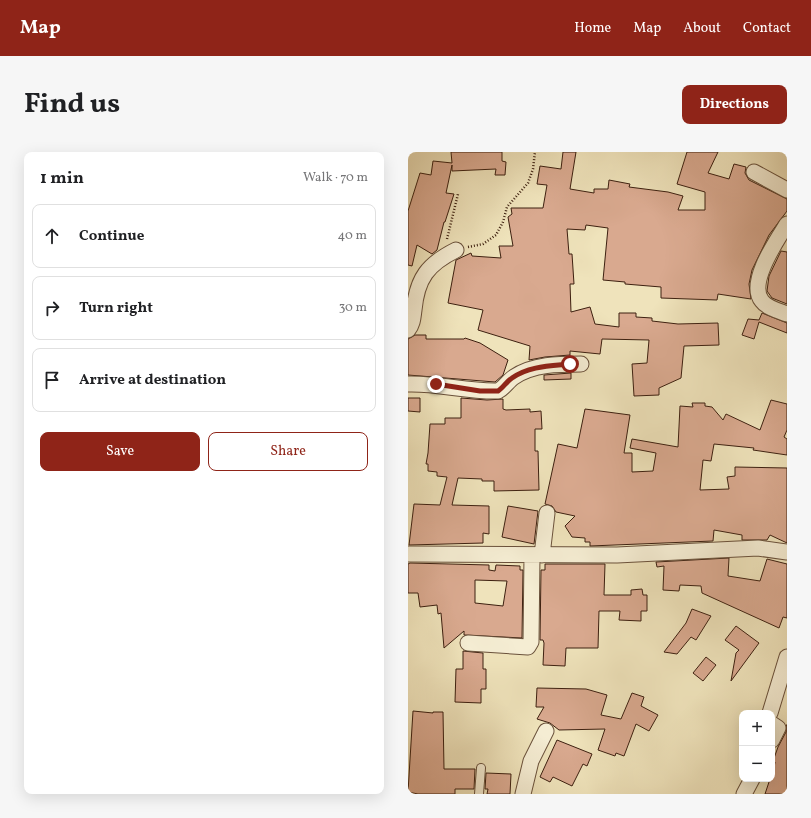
<!DOCTYPE html>
<meta charset="utf-8">
<style>
:root{--surface:#fff;--page:#f6f6f6;--text:#202124;--muted:#757577;--line:#e0e0e0;--accent:#8f2418}
body{margin:0;font-family:Vollkorn,serif;background:var(--page);color:var(--text)}
.controls{position:absolute;right:12px;bottom:12px;display:grid;overflow:hidden;border-radius:8px;box-shadow:0 4px 16px #0002}
.controls button{width:36px;height:36px;display:grid;place-items:center;padding:0;border:0;border-bottom:1px solid var(--line);background:var(--surface);color:var(--text);font:20px sans-serif}
.stop{position:absolute;width:12px;height:12px;margin:-9px;border:3px solid #8f2418;border-radius:50%;background:#fff}
.stop.end{background:#8f2418;border-color:#fff;box-shadow:0 1px 4px #0008}
.list{margin:0;padding:0;list-style:none}
h2{display:flex;justify-content:space-between;align-items:center;height:52px;margin:0;padding:0 16px;font-size:17px}
h2 small{font-size:13px;font-weight:400;color:var(--muted)}
.list li{display:grid;grid-template-columns:26px 1fr auto;gap:12px;align-items:center;box-sizing:border-box;height:64px;margin:0 8px 8px;padding:0 8px;border:1px solid var(--line);border-radius:8px}
.list b{display:block;font-size:15px;white-space:nowrap}
.list em{font-size:13px;font-style:normal;color:var(--muted)}
.actions{display:flex;gap:8px;padding:12px 16px}
.actions a{flex:1;padding:9px 0;border:1px solid var(--accent);border-radius:8px;text-align:center;font-size:14px;color:var(--accent)}
.actions .main{background:var(--accent);color:#fff}
.icon{flex:none;width:22px;height:22px;fill:none;stroke:currentColor;stroke-width:2;stroke-linecap:round;stroke-linejoin:round}
.map{position:relative;flex:none;width:379px;height:642px;overflow:hidden;border-radius:8px}
header{display:flex;align-items:center;gap:24px;box-sizing:border-box;height:56px;padding:0 20px;background:var(--accent);color:#fff}
header strong{font-size:19px}
nav{display:flex;gap:22px;margin-inline-start:auto;font-size:14px}
.intro{display:flex;align-items:center;justify-content:space-between;box-sizing:border-box;height:96px;padding:0 24px}
h1{margin:0;font-size:28px}
.button{padding:10px 18px;border-radius:8px;background:var(--accent);color:#fff;font-size:14px;font-weight:700}
main{display:flex;gap:24px;padding:0 24px}
aside{flex:1;background:var(--surface);border-radius:8px;box-shadow:0 4px 16px #0002}
.map>svg:first-child{display:block}
</style>
<header>
<strong>Map</strong>
<nav><a>Home</a><a>Map</a><a>About</a><a>Contact</a></nav>
</header>
<div class="intro"><h1>Find us</h1><a class="button">Directions</a></div>
<main>
<aside>
<h2>1 min<small>Walk · 70 m</small></h2>
<ul class="list">
<li><svg class="icon" aria-label="ahead" viewBox="0 0 24 24"><path d="M12 20V5M6 11l6-6 6 6"/></svg><div><b>Continue</b></div><em>40 m</em></li>
<li><svg class="icon" aria-label="right" viewBox="0 0 24 24"><path d="M7 20v-9h11M14 6l5 5-5 5"/></svg><div><b>Turn right</b></div><em>30 m</em></li>
<li><svg class="icon" aria-label="arrive" viewBox="0 0 24 24"><path d="M6 21V4h12l-3 4 3 4H6"/></svg><div><b>Arrive at destination</b></div></li>
</ul>
<div class="actions"><a class="main">Save</a><a>Share</a></div>
</aside>
<div class="map">
<svg width="379" height="642" viewBox="0 0 379 642">
<rect width="100%" height="100%" fill="#efe3bb"/>
<filter id="stains"><feTurbulence type="fractalNoise" baseFrequency=".005" numOctaves="4"/><feColorMatrix values="0 0 0 0 .2 0 0 0 0 .09 0 0 0 0 .02 0 0 0 .5 -.17"/></filter>
<radialGradient id="worn" r=".72"><stop offset=".6" stop-color="#630" stop-opacity="0"/><stop offset="1" stop-color="#630" stop-opacity=".3"/></radialGradient>
<path fill="#d9a98f" stroke="#3d2010" fill-rule="evenodd" d="M 43,0 L 94,0 L 94,9 L 98,10 L 97,23 L 87,23 L 88,17 L 44,19 L 44,13 L 38,41 L 46,42 L 37,70 L 36,70 L 29,98 L 24,102 L 9,93 L 4,114 L 0,113 L 0,59 L 12,21 L 23,23 L 25,9 L 44,11 Z
M 155,0 L 168,0 L 162,37 L 186,41 L 186,37 L 200,37 L 201,28 L 222,32 L 221,35 L 260,40 L 275,44 L 270,58 L 297,58 L 297,40 L 269,32 L 279,0 L 310,0 L 300,21 L 321,27 L 326,12 L 338,15 L 337,21 L 341,28 L 379,47 L 379,59 L 361,83 L 344,118 L 341,132 L 343,147 L 310,142 L 309,148 L 253,146 L 253,135 L 217,132 L 217,130 L 195,128 L 200,76 L 178,73 L 177,78 L 159,77 L 161,102 L 164,102 L 166,132 L 162,132 L 163,160 L 182,155 L 187,172 L 211,175 L 211,161 L 228,161 L 228,165 L 244,166 L 244,169 L 270,172 L 310,171 L 311,193 L 276,194 L 273,226 L 251,236 L 251,243 L 226,244 L 224,212 L 239,211 L 241,188 L 194,187 L 192,202 L 162,199 L 162,203 L 137,205 L 121,208 L 122,194 L 70,178 L 75,158 L 40,151 L 48,108 L 63,101 L 64,104 L 93,106 L 91,94 L 105,94 L 100,65 L 104,62 L 103,56 L 135,56 L 139,33 L 129,32 L 132,14 L 153,17 Z
M 373,99 L 379,100 L 379,152 L 364,146 L 359,139 L 361,124 Z
M 354,161 L 379,171 L 379,181 L 351,170 L 346,187 L 334,183 L 340,167 L 351,168 Z
M 7,183 L 18,183 L 18,187 L 56,187 L 57,186 L 72,191 L 100,208 L 95,223 L 87,230 L 0,223 L 0,187 Z
M 163,221 L 163,227 L 136,228 L 136,223 Z
M 0,246 L 12,246 L 12,260 L 0,259 Z
M 53,246 L 79,248 L 95,247 L 95,257 L 98,258 L 122,257 L 122,260 L 133,259 L 134,277 L 127,277 L 127,299 L 130,299 L 131,338 L 86,339 L 86,329 L 74,329 L 74,327 L 50,326 L 44,353 L 81,354 L 81,382 L 75,381 L 75,391 L 1,393 L 6,352 L 32,353 L 39,325 L 29,324 L 29,320 L 20,319 L 20,312 L 18,312 L 20,301 L 22,272 L 37,272 L 37,266 L 53,266 Z
M 363,248 L 379,252 L 379,278 L 376,285 L 379,287 L 379,303 L 345,298 L 346,296 L 306,292 L 303,309 L 295,308 L 292,338 L 321,337 L 319,325 L 327,324 L 327,315 L 379,316 L 379,391 L 362,383 L 359,388 L 334,388 L 334,383 L 306,378 L 305,389 L 182,394 L 182,390 L 177,390 L 177,386 L 164,385 L 157,374 L 167,364 L 148,360 L 144,354 L 137,352 L 150,292 L 169,296 L 177,257 L 222,263 L 216,301 L 224,301 L 224,320 L 245,319 L 248,301 L 222,296 L 224,287 L 270,295 L 272,254 L 285,255 L 284,251 L 297,251 L 297,254 L 304,255 L 315,268 L 318,262 L 352,278 Z
M 100,354 L 130,359 L 126,392 L 94,385 Z
M 321,406 L 320,424 L 352,429 L 359,407 L 379,412 L 379,466 L 375,465 L 371,476 L 294,441 L 293,434 L 272,433 L 271,439 L 255,438 L 256,414 L 249,415 L 248,410 Z
M 2,411 L 81,413 L 81,418 L 87,419 L 88,413 L 112,414 L 112,418 L 115,418 L 114,486 L 56,483 L 56,479 L 36,496 L 33,461 L 30,462 L 29,453 L 12,455 L 10,441 L 0,441 L 0,412 ZM 67,428 L 99,429 L 95,454 L 67,451 Z
M 137,412 L 197,412 L 196,443 L 223,443 L 223,438 L 234,437 L 235,443 L 239,443 L 239,459 L 233,459 L 233,469 L 211,468 L 212,459 L 191,459 L 190,496 L 158,496 L 157,514 L 135,513 L 136,491 L 135,488 L 132,488 L 133,418 L 137,418 Z
M 284,457 L 303,464 L 288,488 L 283,485 L 269,502 L 256,500 L 278,471 Z
M 328,474 L 351,491 L 323,529 L 328,501 L 331,498 L 317,488 Z
M 55,499 L 75,501 L 75,517 L 78,517 L 78,537 L 73,537 L 73,551 L 47,550 L 48,517 L 55,517 Z
M 298,505 L 308,513 L 295,529 L 285,521 Z
M 129,536 L 178,537 L 199,543 L 193,563 L 213,567 L 224,541 L 236,545 L 233,554 L 250,563 L 241,579 L 228,572 L 216,604 L 208,601 L 207,604 L 190,598 L 197,577 L 151,578 L 142,571 L 129,567 L 136,555 L 128,555 Z
M 5,559 L 25,561 L 25,560 L 35,560 L 36,617 L 67,617 L 66,637 L 47,637 L 47,642 L 10,642 L 0,640 Z
M 378,573 L 379,573 L 379,642 L 357,642 L 362,627 L 364,627 L 367,610 L 365,609 L 370,595 L 378,580 Z
M 149,588 L 184,602 L 179,614 L 175,612 L 164,634 L 145,625 L 142,630 L 132,625 Z
M 78,621 L 103,622 L 102,642 L 79,642 L 80,637 L 77,637 Z"/>
<g fill="none" stroke-linecap="round" stroke-linejoin="round">
<g stroke="#6a513b" stroke-width="10">
<path id="lane" d="M 71,642 L 73,616"/>
</g>
<g stroke="#6a513b" stroke-width="17">
<path id="street" d="M 346,20 L 379,38
M 379,72 C 369,88 339,131 354,149 C 359,156 371,159 379,162
M 0,178 C 5,172 5,165 6,158 C 9,126 20,112 48,98
M 0,232 C 30,231 60,240 90,239 C 96,236 100,229 106,225 C 125,212 151,212 173,212
M 0,402 L 209,403 L 350,396 L 379,400
M 134,403 L 139,361
M 60,491 L 120,495 L 123,490 L 124,403
M 362,561 L 379,505
M 364,572 L 370,576 L 364,588
M 115,642 L 123,609 L 138,579
M 336,642 L 344,627"/>
</g>
<path stroke="#3d2010" stroke-width="2.5" stroke-dasharray="1 2" stroke-linecap="butt" d="M 39,87 L 50,42
M 60,95 L 75,92 L 88,83 L 95,70 L 99,55 L 120,31 L 125,17 L 127,0"/>
<use href="#lane" stroke="#f5edd3" stroke-width="8"/>
<use href="#street" stroke="#f5edd3" stroke-width="15"/>
</g>
<g fill="none" stroke-linecap="round" stroke-linejoin="round">
<path stroke="#8f2418" stroke-width="5" d="M 28,232 L 72,239 L 90,239 C 95,236 98,230 104,226 C 121,214 142,214 162,212"/>
</g>
<rect width="100%" height="100%" filter="url(#stains)"/>
<rect width="100%" height="100%" fill="url(#worn)"/>
</svg>
<div class="controls">
<button>+</button>
<button>−</button>
</div>
<div class="stop" style="left:162px;top:212px"></div>
<div class="stop end" style="left:28px;top:232px"></div>
</div>
</main>
